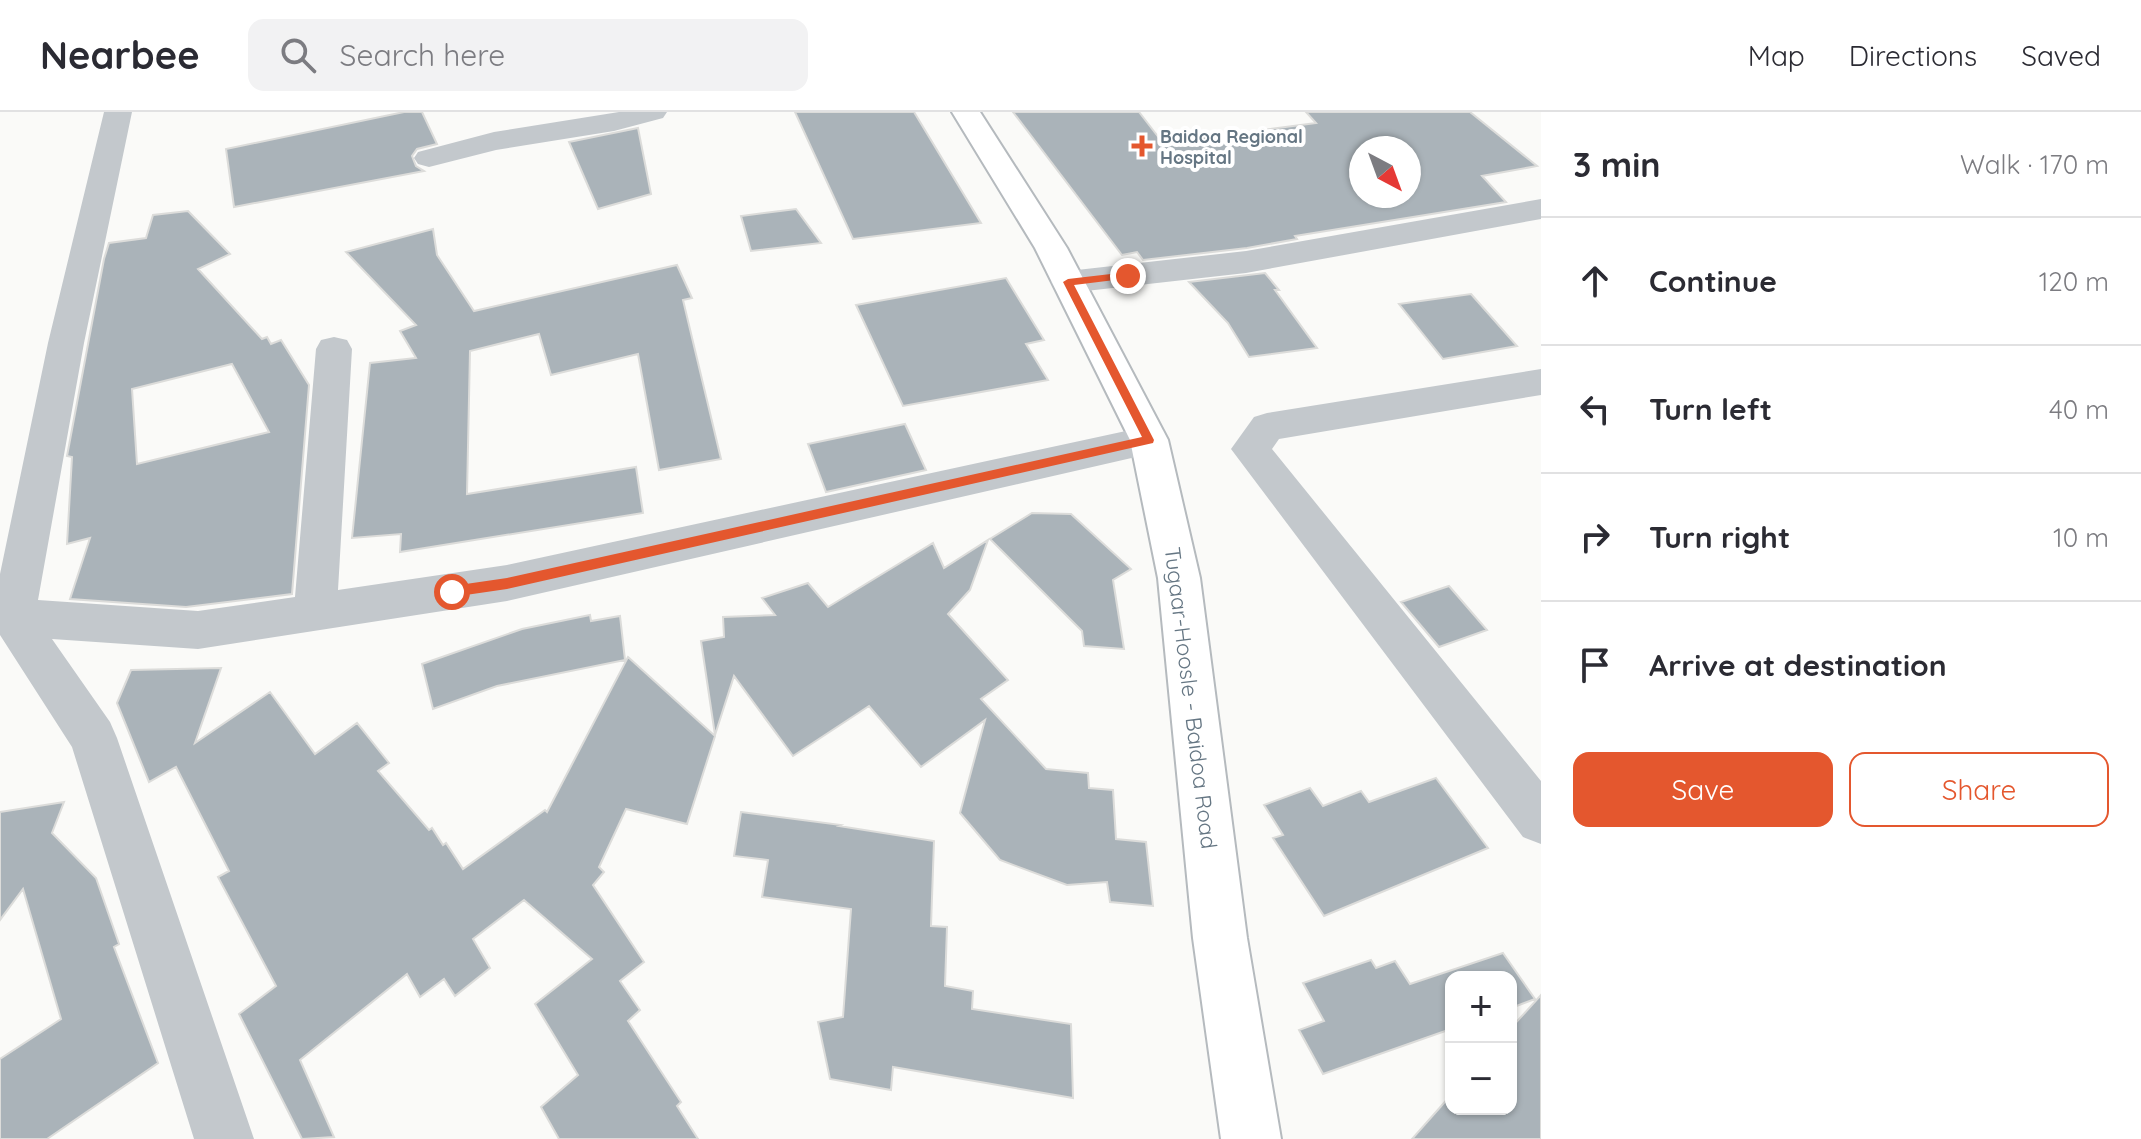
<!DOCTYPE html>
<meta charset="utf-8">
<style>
:root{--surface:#fff;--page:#f2f2f3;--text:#2b2b33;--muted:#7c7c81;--line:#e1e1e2;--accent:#e4572e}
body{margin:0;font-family:Quicksand,sans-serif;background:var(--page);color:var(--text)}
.controls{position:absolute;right:24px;bottom:24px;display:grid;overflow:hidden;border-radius:16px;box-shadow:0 2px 6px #0004}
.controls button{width:72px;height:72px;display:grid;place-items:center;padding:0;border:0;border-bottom:2px solid var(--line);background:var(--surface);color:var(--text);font:40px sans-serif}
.compass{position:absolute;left:1349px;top:24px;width:72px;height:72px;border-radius:50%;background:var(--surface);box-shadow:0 2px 6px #0004;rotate:139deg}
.stop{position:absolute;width:24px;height:24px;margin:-18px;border:6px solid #e4572e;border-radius:50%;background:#fff}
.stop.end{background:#e4572e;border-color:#fff;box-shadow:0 2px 8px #0008}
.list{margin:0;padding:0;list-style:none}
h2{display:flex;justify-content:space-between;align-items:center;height:104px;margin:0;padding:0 32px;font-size:34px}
h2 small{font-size:26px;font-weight:400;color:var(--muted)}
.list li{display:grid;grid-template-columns:52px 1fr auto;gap:24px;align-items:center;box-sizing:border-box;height:128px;padding:0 32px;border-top:2px solid var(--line)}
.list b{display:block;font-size:30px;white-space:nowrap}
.list em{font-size:26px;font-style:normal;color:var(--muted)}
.actions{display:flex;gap:16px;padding:24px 32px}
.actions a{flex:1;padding:18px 0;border:2px solid var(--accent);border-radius:16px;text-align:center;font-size:28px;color:var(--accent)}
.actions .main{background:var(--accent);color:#fff}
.icon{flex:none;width:44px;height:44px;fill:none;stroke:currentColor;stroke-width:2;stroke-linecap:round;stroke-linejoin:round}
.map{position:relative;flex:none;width:1541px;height:1027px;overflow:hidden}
header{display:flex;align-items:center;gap:48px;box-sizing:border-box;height:112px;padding:0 40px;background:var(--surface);border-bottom:2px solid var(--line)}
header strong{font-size:38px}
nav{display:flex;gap:44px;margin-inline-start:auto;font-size:28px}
.search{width:560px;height:72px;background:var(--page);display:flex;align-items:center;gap:20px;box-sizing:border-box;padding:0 28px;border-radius:16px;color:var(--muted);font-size:30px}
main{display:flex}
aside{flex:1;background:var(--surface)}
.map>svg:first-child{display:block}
</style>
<header>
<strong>Nearbee</strong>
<div class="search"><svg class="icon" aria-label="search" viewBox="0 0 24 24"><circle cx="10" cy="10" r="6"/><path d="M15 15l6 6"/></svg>Search here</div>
<nav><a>Map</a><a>Directions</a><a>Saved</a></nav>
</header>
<main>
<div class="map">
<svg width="1541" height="1027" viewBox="0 0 1541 1027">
<rect width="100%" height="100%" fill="#fafaf8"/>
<path fill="#aab3b9" stroke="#dcdcda" stroke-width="2" fill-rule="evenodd" d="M 404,0 L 422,0 L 437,32 L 417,37 L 412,44 L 416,54 L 424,59 L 234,95 L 226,37 Z
M 795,0 L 914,0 L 981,111 L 853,127 Z
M 1013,0 L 1139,0 L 1163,31 L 1316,11 L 1306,0 L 1470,0 L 1537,54 L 1482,64 L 1506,90 L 1295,124 L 1297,127 L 1247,136 L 1143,148 L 1137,140 L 1122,143 ZM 1361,36 L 1409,36 L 1409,84 L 1361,84 Z
M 638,16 L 651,82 L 598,97 L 569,30 Z
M 796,97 L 821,131 L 751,139 L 741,104 Z
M 188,99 L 230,142 L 198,157 L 262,227 L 267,225 L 271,232 L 281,228 L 309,273 L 292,482 L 186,495 L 70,487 L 90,426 L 67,432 L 72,345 L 67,344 L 104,147 L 109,131 L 146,126 L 153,103 ZM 232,252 L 269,320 L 137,352 L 132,277 Z
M 433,117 L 437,143 L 474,199 L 677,153 L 692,186 L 683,188 L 721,347 L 659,358 L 638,242 L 551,263 L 539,222 L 470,239 L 467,382 L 636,355 L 643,401 L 400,440 L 401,422 L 352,426 L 370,251 L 416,246 L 400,219 L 416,213 L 346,140 Z
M 1265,161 L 1279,178 L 1275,178 L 1317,236 L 1249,245 L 1228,211 L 1189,170 Z
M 1006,166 L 1044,228 L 1026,232 L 1048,268 L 903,294 L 856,193 Z
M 1471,182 L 1517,234 L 1443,247 L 1399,192 Z
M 905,312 L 926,358 L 826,380 L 808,332 Z
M 1032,401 L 1071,402 L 1131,457 L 1113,468 L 1124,537 L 1084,534 L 1082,519 L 990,427 Z
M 988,428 L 970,478 L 948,502 L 1008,568 L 981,587 L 1046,657 L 1088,661 L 1089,676 L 1113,678 L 1116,727 L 1146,730 L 1153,794 L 1110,790 L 1107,770 L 1067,773 L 1000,748 L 960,701 L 985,608 L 921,655 L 869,594 L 793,644 L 734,564 L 715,623 L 701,529 L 724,525 L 723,505 L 775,503 L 762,486 L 808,471 L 828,495 L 933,431 L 944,456 Z
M 1449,474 L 1487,518 L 1439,535 L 1401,490 Z
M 590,503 L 591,509 L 620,504 L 625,548 L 497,574 L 433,597 L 422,552 L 522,517 Z
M 628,545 L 715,624 L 687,712 L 626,697 L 599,755 L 604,760 L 593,773 L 644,850 L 620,869 L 640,898 L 628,909 L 681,990 L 677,994 L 698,1027 L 559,1027 L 541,995 L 578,963 L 535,892 L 592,847 L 524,788 L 473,827 L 490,856 L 455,884 L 444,867 L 420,885 L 407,862 L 300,948 L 334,1025 L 302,1027 L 239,902 L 276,874 L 218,765 L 229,759 L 176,655 L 149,670 L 117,591 L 131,558 L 221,556 L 195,631 L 270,580 L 315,642 L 357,611 L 389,651 L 378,659 L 429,718 L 432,716 L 443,733 L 446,731 L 463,757 L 545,698 L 547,700 Z
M 1436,666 L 1488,736 L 1324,804 L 1273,726 L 1283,723 L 1264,693 L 1310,676 L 1323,694 L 1361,679 L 1369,690 Z
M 64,690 L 52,721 L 96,766 L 119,832 L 114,835 L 158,951 L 47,1027 L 0,1027 L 0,947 L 61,907 L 23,777 L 0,808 L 0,700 Z
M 741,700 L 841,713 L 839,714 L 934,729 L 931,814 L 947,815 L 945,874 L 973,879 L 972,897 L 1071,912 L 1073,986 L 893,955 L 891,978 L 830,967 L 818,910 L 843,905 L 851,797 L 762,785 L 768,748 L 734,744 Z
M 1503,841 L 1535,887 L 1511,896 L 1511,865 L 1451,865 L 1451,917 L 1323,962 L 1299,918 L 1324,909 L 1303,871 L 1371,848 L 1376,856 L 1395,849 L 1410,872 Z
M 1541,883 L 1541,1027 L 1412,1027 L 1451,983 L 1451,997 L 1511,997 L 1511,916 Z"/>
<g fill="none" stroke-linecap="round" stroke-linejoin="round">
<g stroke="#b5babe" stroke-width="4">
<path id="major" d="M 952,0 L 980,0 L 1067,136 L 1168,328 L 1200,466 L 1247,826 L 1281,1027 L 1221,1027 L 1193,826 L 1158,466 L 1130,328 L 1035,136 Z"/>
</g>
<path fill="#c3c8cc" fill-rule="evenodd" d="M 104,0 L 132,0 L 84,231 L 38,488 L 198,499 L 295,485 L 316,237 L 321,228 L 334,225 L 347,228 L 352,237 L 338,478 L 507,453 L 1149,314 L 1163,318 L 1168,328 L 1163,338 L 1149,342 L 507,489 L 198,537 L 52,527 L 110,610 L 117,626 L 254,1027 L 194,1027 L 72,635 L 0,523 L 0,462 L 48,231 Z
M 619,0 L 667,0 L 663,6 L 614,19 L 496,38 L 429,55 L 418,52 L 414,46 L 418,40 L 494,20 Z
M 1541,87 L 1541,107 L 1246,161 L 1068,181 L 1056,178 L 1051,170 L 1056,162 L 1068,159 L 1246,139 Z
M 1541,257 L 1541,283 L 1279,327 L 1272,337 L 1541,669 L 1541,732 L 1523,725 L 1231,337 L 1254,305 L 1267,301 Z"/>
<use href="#major" fill="#fff" fill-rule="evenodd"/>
</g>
<path fill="#e4572e" d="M 1128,160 L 1133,164 L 1131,166 L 1074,173 L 1154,328 L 1153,331 L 507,477 L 452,485 L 446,480 L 452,474 L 507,466 L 1142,325 L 1063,170 L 1068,167 Z"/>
<path fill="#e4572e" stroke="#fff" stroke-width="3" d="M1138 22h8v8h8v8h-8v8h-8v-8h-8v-8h8z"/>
<g text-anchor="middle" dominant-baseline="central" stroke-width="8" stroke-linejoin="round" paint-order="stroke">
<g font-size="18" font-weight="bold" fill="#657683" stroke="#fff" text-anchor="start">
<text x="1160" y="24">Baidoa Regional<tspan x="1160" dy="21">Hospital</tspan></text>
</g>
<g font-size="22" fill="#657683" stroke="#fff">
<text transform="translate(1191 586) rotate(83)">Tugaar-Hoosle - Baidoa Road</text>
</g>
</g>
</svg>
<div class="controls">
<button>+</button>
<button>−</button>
</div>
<svg class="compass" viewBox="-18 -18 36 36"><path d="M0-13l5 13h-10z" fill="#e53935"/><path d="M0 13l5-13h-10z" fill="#7c7c81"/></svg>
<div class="stop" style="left:452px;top:480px"></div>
<div class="stop end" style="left:1128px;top:164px"></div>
</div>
<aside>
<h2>3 min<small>Walk · 170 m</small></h2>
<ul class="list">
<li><svg class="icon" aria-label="ahead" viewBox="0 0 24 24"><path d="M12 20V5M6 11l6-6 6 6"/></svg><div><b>Continue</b></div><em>120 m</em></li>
<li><svg class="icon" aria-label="left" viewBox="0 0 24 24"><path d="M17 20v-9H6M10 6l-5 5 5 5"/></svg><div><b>Turn left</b></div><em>40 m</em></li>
<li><svg class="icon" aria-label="right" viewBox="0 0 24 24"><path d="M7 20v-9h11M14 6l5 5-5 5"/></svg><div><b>Turn right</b></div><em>10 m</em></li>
<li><svg class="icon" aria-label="arrive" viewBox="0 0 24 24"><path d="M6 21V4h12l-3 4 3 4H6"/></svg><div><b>Arrive at destination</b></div></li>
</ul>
<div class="actions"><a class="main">Save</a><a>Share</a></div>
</aside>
</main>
